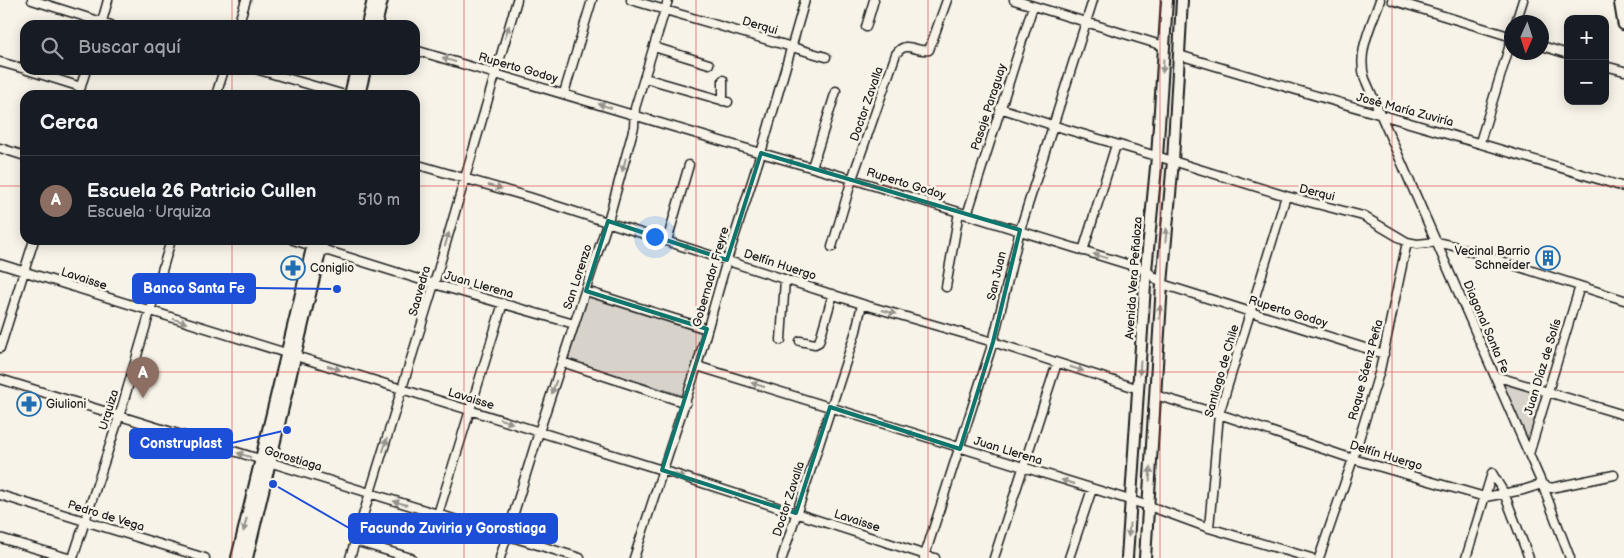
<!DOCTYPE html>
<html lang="es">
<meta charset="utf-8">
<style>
:root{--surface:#171b24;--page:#20242c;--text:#f1f3f6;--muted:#9ea1a6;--line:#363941;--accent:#2563eb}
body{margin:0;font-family:"Balsamiq Sans",sans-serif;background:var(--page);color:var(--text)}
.controls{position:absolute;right:15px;top:15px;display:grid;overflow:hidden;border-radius:10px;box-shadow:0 2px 12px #0003}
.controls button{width:45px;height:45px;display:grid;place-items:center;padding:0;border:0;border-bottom:1px solid var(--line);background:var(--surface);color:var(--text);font:25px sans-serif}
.compass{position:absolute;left:1504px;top:15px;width:45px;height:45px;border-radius:50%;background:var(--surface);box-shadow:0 2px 12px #0003;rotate:183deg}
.you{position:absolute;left:654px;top:236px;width:18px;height:18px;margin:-12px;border:4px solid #fff;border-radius:50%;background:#1a73e8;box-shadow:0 0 0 8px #1a73e833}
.badge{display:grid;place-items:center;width:32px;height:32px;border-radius:50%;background:var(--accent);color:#fff;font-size:16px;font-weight:700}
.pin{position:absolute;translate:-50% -41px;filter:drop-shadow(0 1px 2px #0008)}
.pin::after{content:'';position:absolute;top:26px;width:18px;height:15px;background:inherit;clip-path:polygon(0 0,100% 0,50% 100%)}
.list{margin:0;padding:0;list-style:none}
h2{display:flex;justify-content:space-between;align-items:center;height:65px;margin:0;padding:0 20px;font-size:21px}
h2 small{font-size:16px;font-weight:400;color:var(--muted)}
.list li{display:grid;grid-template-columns:32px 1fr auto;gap:15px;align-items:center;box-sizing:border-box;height:90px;padding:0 20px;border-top:1px solid var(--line)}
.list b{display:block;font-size:19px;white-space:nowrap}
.list p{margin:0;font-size:16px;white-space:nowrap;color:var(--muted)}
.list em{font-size:16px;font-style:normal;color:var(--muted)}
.icon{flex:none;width:28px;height:28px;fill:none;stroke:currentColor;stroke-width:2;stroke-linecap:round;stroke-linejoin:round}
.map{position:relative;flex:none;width:1624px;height:558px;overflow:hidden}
.search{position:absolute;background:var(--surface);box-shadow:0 2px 12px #0003;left:20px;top:20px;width:400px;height:55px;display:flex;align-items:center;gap:12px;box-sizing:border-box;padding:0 18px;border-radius:15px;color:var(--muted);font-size:19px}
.panel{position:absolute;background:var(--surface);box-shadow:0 2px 12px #0003;left:20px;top:90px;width:400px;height:155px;border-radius:15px}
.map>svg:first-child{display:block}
</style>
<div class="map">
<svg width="1624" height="558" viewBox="0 0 1624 558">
<rect width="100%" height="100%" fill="#f7f3e8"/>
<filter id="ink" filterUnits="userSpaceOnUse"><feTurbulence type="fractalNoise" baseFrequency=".02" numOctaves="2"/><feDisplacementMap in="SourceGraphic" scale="10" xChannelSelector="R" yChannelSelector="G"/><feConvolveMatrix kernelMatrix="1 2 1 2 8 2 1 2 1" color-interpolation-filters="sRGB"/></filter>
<g filter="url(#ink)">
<path fill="#d7d3cb" stroke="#7a7874" d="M 588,297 L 705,334 L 685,396 L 568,360 Z
M 1499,379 L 1543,393 L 1531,435 L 1525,437 Z"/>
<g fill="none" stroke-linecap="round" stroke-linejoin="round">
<g stroke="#1c1c1c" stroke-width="11">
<path id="street" d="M 32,0 L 111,25
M 631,0 L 826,57
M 1014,0 L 1164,46
M 1380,0 C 1372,24 1356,53 1365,79 L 1542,484 L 1570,558
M 1392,0 L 1512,37
M 1516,22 L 1523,0
M 101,25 L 108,0
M 238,25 L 246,0
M 866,27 L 874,0
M 1542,46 L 1568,54
M 654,47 L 709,64
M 415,50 L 761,153 L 852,179 L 1146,270 L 1162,284 L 1384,354
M 1179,55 C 1327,100 1476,141 1624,187
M 0,62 L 25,69
M 1605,66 L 1624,71
M 27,70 L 81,87
M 259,70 L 345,95
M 645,78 L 728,102
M 723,80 L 723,101
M 564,93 L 592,0
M 78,95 L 86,70
M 216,95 L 224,70
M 1000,108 L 1052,125 L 1173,161 L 1286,196 L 1363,216 L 1407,242 L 1417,244 L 1437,242 L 1450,245 L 1624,300
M 1480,142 L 1512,38
M 0,148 L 25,156
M 415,164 L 529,197 L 865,305 L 993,342 L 1139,389
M 812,167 L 836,91
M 967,215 L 1033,6
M 293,240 L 434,284 L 574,324
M 667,241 L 689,165
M 832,247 L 852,179 L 896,54 C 907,39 915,53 929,50 L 947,0
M 1083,251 L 1116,145
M 0,264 L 662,470 L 935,558
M 946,287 L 959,212
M 586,291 L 707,329
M 781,340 L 785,279
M 800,341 L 815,344 L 819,342 L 833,294
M 0,348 L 34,240
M 562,362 L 686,403
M 697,366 L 1149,506 L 1209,528 L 1311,558
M 1495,376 L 1624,415
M 0,379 L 580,558
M 1155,395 L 1219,414 L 1353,459 L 1485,497 L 1523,490 L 1542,484 L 1551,488 L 1614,475
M 1529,454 L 1580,286
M 1492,473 L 1504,493 L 1529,558
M 0,495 L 205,558
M 438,514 L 503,303
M 1209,528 L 1219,414 L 1286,196
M 0,538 L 68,558
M 355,541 L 411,558
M 73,558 L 119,417 L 171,240
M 350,558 L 434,284 L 517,0
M 500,558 L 539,432 L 608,221 L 634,127 L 635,108 L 668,0
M 634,558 L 697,366 L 727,260 L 761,153 L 805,0
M 782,558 L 856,331 L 862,304
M 924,558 L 993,342 L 1020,230 L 1093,0
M 994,558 L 1057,363
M 1069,558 L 1092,489
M 1319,558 L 1353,459 L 1380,370 L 1407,242
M 1466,558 L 1492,473"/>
</g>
<g stroke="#1c1c1c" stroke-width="14">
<path id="secondary" d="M 367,25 L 373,0
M 376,25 L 382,0
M 350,95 L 356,70
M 359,95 L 365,70
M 237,558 L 314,240
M 247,558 L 323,240
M 1127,558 L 1146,270 L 1157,157 L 1167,0
M 1145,558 L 1162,284 L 1173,161 L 1182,0"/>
</g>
<g stroke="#1c1c1c" stroke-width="15">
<path id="primary" d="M 1620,0 L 1624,24"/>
</g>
<use href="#street" stroke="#f7f3e8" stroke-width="8"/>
<use href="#secondary" stroke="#f7f3e8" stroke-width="10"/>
<use href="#primary" stroke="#f7f3e8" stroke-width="11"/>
</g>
<defs><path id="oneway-solid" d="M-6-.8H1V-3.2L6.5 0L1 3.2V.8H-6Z" transform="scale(1.25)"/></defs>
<g fill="#94928c">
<use href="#oneway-solid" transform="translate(507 32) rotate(-73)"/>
<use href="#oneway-solid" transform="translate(449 60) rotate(-163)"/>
<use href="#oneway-solid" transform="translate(1163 66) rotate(94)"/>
<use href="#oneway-solid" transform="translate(605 106) rotate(-163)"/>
<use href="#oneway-solid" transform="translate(794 162) rotate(-164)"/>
<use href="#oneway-solid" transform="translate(624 165) rotate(105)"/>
<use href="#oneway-solid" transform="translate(495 187) rotate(16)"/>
<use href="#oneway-solid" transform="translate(1166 235) rotate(-85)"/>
<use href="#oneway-solid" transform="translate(447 239) rotate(-74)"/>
<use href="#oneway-solid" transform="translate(684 246) rotate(18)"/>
<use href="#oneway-solid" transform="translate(1100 256) rotate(-163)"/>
<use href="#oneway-solid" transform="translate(889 312) rotate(16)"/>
<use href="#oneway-solid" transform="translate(1160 312) rotate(-86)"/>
<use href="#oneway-solid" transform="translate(180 321) rotate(17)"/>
<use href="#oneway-solid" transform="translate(334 368) rotate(18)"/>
<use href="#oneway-solid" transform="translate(1140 368) rotate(94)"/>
<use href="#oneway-solid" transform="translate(1077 369) rotate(17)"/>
<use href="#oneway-solid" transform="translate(758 385) rotate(-163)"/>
<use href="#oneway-solid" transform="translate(554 387) rotate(109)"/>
<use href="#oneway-solid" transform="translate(506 421) rotate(18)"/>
<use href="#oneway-solid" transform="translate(913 434) rotate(-162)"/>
<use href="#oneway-solid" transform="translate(385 445) rotate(-73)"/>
<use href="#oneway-solid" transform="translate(244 455) rotate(-163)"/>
<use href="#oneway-solid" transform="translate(1150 474) rotate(-87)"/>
<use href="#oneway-solid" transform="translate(678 475) rotate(18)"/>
<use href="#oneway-solid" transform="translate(1068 482) rotate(-163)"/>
<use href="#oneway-solid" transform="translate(400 503) rotate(-164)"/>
<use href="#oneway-solid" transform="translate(245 525) rotate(104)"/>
<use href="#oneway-solid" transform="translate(1129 530) rotate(95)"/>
</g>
</g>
<path fill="none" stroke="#0f766e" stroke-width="4" stroke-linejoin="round" d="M 761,153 L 1020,230 L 993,342 L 960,449 L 830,407 L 796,513 L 662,470 L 707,329 L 586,291 L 608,221 L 727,260 Z"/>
<path fill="none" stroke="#d62828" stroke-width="1" stroke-opacity="0.55" d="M 232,0 L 232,25M 464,0 L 464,558M 696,0 L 696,558M 928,0 L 928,558M 1160,0 L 1160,558M 1392,0 L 1392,558M 232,70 L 232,95M 0,186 L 25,186M 415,186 L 1624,186M 232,240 L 232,558M 0,372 L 1624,372"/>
<defs>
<g id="building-ring" transform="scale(1.25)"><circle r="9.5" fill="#f7f3e8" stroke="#1f6fb2" stroke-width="1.5"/><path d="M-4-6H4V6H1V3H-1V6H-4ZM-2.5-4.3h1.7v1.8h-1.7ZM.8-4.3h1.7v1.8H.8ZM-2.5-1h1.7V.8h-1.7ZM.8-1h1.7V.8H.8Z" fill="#1f6fb2"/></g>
<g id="pharmacy-ring" transform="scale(1.25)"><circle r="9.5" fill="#f7f3e8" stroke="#1f6fb2" stroke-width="1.5"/><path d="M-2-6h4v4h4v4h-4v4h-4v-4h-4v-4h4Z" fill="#1f6fb2"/></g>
</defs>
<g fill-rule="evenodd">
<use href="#building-ring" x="1548" y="258"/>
<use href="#pharmacy-ring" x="293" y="268"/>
<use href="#pharmacy-ring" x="29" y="404"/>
</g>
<g text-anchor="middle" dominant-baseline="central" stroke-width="5" stroke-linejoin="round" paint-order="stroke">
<g font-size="12" fill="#1c1c1c" stroke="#f7f3e8">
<text transform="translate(760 26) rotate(16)">Derqui</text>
<text transform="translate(518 68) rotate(16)">Ruperto Godoy</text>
<text transform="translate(867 104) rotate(-71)">Doctor Zavalla</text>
<text transform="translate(989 107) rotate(-72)">Pasaje Paraguay</text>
<text transform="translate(1405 110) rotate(15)">José María Zuviría</text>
<text transform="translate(906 184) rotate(17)">Ruperto Godoy</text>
<text transform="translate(1317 193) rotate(14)">Derqui</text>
<text transform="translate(780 265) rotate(18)">Delfín Huergo</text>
<text transform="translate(997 276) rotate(-77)">San Juan</text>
<text transform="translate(578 277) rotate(-72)">San Lorenzo</text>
<text transform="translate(711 277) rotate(-74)">Gobernador Freyre</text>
<text transform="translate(1134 278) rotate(-86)">Avenida Vera Peñaloza</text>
<text transform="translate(84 279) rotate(18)">Lavaisse</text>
<text transform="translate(479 285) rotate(16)">Juan Llerena</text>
<text transform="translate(420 291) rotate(-74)">Saavedra</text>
<text transform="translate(1288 312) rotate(17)">Ruperto Godoy</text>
<text transform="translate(1486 327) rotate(67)">Diagonal Santa Fe</text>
<text transform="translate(1543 367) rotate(-73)">Juan Díaz de Solís</text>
<text transform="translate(1366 370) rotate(-75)">Roque Sáenz Peña</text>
<text transform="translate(1222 371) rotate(-74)">Santiago de Chile</text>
<text transform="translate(471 399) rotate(17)">Lavaisse</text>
<text transform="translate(109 410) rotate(-73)">Urquiza</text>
<text transform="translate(1008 451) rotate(17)">Juan Llerena</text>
<text transform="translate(1386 456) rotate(17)">Delfín Huergo</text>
<text transform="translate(293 459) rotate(17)">Gorostiaga</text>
<text transform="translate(789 499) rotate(-72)">Doctor Zavalla</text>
<text transform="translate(106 516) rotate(17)">Pedro de Vega</text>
<text transform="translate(857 521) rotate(18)">Lavaisse</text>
</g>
<g font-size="12" fill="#1c1c1c" stroke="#f7f3e8" text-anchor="start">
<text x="1530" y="251" text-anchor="end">Vecinal Barrio<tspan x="1530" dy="14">Schneider</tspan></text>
<text x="310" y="268">Coniglio</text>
<text x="46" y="404">Giulioni</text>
</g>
</g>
<path fill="none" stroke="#1d4ed8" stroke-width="2" d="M337 289L255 288M287 430L232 443M273 484L349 528"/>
<g fill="#1d4ed8" stroke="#f7f3e8" stroke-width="2">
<circle cx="337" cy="289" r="5"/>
<circle cx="287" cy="430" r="5"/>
<circle cx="273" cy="484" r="5"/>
</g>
<g fill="#1d4ed8" stroke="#1d4ed8" stroke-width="2">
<rect x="133" y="274" width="122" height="29" rx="5"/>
<rect x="130" y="429" width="102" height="29" rx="5"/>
<rect x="349" y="514" width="208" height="29" rx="5"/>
</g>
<g font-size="14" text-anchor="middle" font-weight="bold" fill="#fff">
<text x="194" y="293">Banco Santa Fe</text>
<text x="181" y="448">Construplast</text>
<text x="453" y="533">Facundo Zuviria y Gorostiaga</text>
</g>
</svg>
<div class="controls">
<button>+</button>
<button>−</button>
</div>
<svg class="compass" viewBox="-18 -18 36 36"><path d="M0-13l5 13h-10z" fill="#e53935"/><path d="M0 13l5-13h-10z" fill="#9ea1a6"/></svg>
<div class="you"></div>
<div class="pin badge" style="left:143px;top:398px;background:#8d6e63">A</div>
<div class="search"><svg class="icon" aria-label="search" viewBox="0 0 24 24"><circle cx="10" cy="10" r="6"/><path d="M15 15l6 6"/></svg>Buscar aquí</div>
<section class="panel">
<h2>Cerca<small></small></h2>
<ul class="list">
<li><span class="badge" style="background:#8d6e63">A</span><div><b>Escuela 26 Patricio Cullen</b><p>Escuela · Urquiza</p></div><em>510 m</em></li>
</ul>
</section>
</div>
